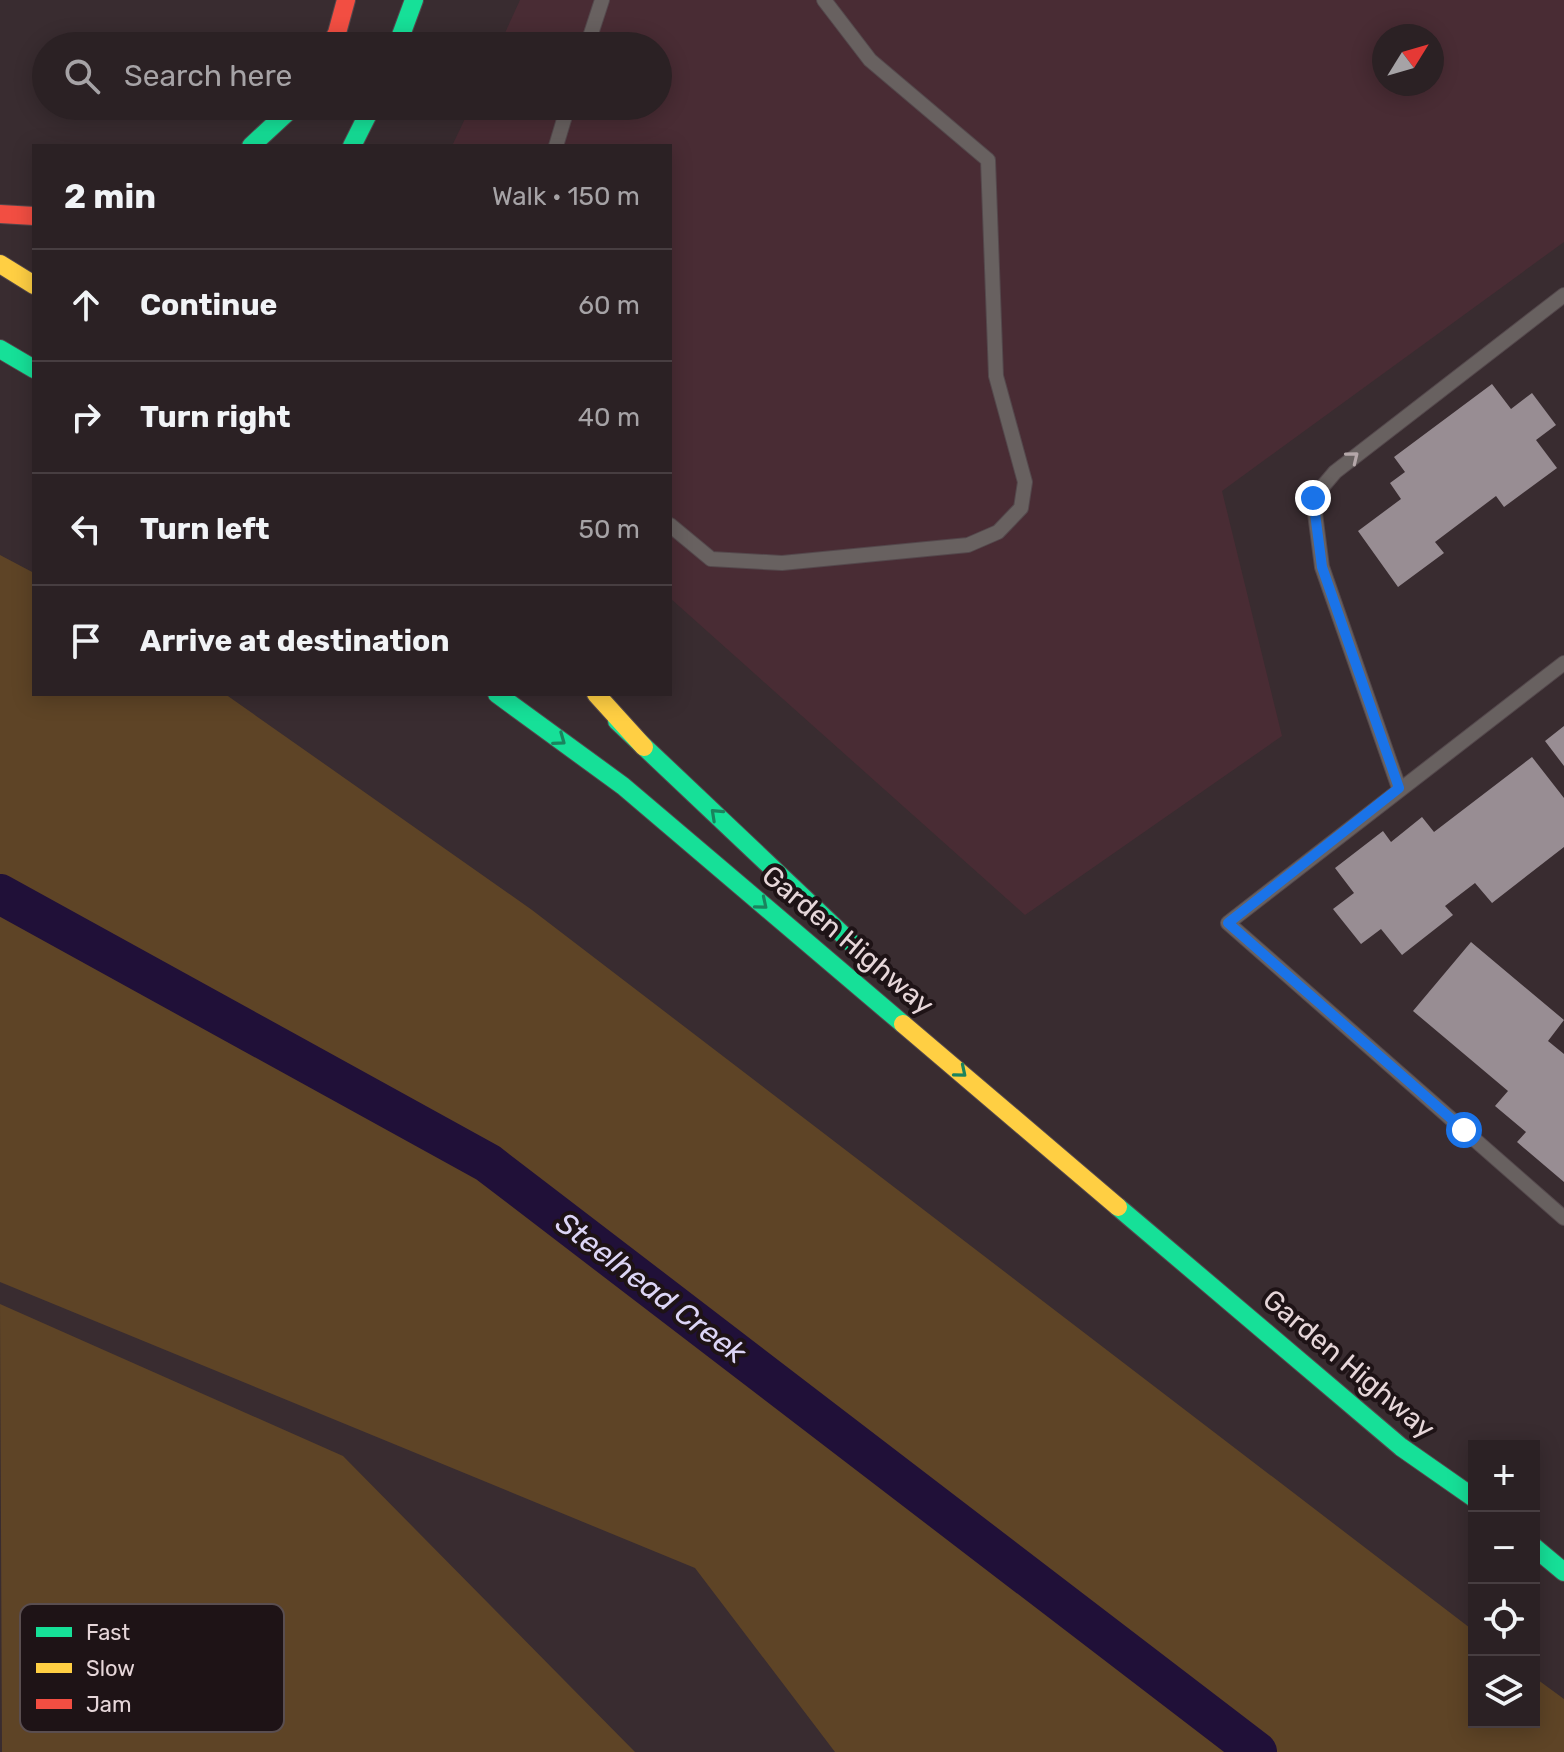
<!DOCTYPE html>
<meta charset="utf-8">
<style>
:root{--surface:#2b2124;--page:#33292c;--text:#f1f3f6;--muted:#a6a3a6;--line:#473e41}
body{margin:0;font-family:Rubik,sans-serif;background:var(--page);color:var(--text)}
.controls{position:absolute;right:24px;bottom:24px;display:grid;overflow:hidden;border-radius:0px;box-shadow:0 4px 20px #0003}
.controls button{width:72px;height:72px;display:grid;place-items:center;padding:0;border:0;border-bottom:2px solid var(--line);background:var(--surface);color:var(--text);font:40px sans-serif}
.compass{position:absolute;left:1372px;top:24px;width:72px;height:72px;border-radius:50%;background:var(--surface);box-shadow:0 4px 20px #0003;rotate:53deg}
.stop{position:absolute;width:24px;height:24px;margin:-18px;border:6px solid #1a73e8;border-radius:50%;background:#fff}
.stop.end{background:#1a73e8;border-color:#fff;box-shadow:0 2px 8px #0008}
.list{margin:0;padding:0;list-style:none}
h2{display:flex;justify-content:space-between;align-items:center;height:104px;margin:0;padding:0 32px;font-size:34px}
h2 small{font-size:26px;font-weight:400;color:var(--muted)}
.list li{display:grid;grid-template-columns:52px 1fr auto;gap:24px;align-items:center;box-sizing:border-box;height:112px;padding:0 32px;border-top:2px solid var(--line)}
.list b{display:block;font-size:30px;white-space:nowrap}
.list em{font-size:26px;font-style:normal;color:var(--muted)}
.icon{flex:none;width:44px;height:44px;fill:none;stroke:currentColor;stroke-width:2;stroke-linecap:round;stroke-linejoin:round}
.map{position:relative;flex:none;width:1564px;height:1752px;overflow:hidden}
.search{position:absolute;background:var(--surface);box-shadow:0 4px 20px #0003;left:32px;top:32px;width:640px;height:88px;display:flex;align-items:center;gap:20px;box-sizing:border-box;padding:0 28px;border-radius:44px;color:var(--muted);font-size:30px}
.panel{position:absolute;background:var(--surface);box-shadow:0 4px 20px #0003;left:32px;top:144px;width:640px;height:552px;border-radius:0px}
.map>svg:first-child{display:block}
</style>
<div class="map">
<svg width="1564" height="1752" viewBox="0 0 1564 1752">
<rect width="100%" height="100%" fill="#392c30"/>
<path fill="#492c34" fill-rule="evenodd" d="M 520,0 L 1564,0 L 1564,242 L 1222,491 L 1282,736 L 1025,915 L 670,598 L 670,146 L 452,146 L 471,106 L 658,106 L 658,46 L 499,46 ZM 1384,36 L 1432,36 L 1432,84 L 1384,84 Z"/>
<path fill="#5e4426" d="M 0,555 L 34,573 L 34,694 L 225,694 L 532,910 L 1474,1631 L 1474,1722 L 1534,1722 L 1534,1677 L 1564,1699 L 1564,1752 L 835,1752 L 695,1568 L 0,1282 Z
M 0,1304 L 343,1456 L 635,1752 L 2,1752 Z"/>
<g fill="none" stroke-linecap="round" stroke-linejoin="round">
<path stroke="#201038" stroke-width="40" d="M 0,894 L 488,1163 L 1257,1752"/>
</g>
<path fill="#988d93" d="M 1492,384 L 1511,409 L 1532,393 L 1556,425 L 1536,440 L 1557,468 L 1504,507 L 1496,496 L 1435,542 L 1444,553 L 1398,587 L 1358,531 L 1401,499 L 1390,483 L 1405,472 L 1394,457 Z
M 1564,726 L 1564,766 L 1545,741 Z
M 1532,757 L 1564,798 L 1564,847 L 1492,903 L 1475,883 L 1445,906 L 1453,915 L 1402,955 L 1381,929 L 1361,944 L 1333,909 L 1354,893 L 1335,868 L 1383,831 L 1391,842 L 1422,817 L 1434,832 Z
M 1471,942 L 1564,1020 L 1548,1041 L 1564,1054 L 1564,1182 L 1517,1142 L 1526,1132 L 1495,1106 L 1508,1091 L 1413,1011 Z"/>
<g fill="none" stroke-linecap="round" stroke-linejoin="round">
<g stroke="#54484c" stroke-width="16">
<path id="lane" d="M 587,46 L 602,0
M 556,146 L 568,106
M 670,525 L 711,559 L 782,563 L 968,545 L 998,532 L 1021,508 L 1025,482 L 996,376 L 988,160 L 870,60 L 824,0
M 1564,663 L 1228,923 L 1564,1218
M 1399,788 L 1322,567 L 1313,498 L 1335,472 L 1564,295"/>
</g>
<g stroke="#54484c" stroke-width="20">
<path id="fast" d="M 397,46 L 414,0
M 251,146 L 292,108
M 352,146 L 372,106
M 0,349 L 34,369
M 497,694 L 623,786 L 903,1024
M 617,721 L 861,952
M 1118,1207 L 1401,1447 L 1474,1498
M 1534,1547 L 1564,1572"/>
</g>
<g stroke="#54484c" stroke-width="20">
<path id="slow" d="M 0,264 L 34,285
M 596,694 L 644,747
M 903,1024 L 1118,1207"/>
</g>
<g stroke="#54484c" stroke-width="20">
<path id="jam" d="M 330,46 L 337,33 L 346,0
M 0,214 L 34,216"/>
</g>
<use href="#lane" stroke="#686160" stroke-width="14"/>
<use href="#fast" stroke="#16e098" stroke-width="18"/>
<use href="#slow" stroke="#ffcf43" stroke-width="18"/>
<use href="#jam" stroke="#f24e42" stroke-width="18"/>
</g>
<defs><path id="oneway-chevron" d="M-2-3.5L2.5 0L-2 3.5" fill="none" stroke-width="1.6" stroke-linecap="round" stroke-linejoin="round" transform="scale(2)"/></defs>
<use stroke="#b4a7a9" href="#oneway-chevron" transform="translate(1353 457) rotate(-39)"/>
<g stroke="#1a845e">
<use href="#oneway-chevron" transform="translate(560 740) rotate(36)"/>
<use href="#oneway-chevron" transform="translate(716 814) rotate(-137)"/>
<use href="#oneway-chevron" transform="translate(762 904) rotate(40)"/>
<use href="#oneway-chevron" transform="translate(961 1072) rotate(40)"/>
</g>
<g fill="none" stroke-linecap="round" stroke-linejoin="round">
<path stroke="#1a73e8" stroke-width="10" d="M 1313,498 L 1322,567 L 1399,788 L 1228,923 L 1464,1130"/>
</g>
<g text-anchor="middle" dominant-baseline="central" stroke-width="8" stroke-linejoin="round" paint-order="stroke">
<g font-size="28" fill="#e6d6d9" stroke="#1e1316">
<text transform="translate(848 940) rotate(40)">Garden Highway</text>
<text transform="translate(1349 1364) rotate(40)">Garden Highway</text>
</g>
<g font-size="30" font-style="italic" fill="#dcd5f6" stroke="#1e1316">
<text transform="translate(651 1288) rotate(37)">Steelhead Creek</text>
</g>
</g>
<rect x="20" y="1604" width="264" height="128" rx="12" fill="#1e1316" stroke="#5a4e50" stroke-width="2"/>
<rect x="36" y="1627" width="36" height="10" fill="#16e098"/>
<rect x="36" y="1663" width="36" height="10" fill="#ffcf43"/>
<rect x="36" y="1699" width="36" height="10" fill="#f24e42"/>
<g font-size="22" fill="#e6d6d9">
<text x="86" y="1640">Fast</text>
<text x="86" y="1676">Slow</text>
<text x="86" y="1712">Jam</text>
</g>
</svg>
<div class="controls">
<button>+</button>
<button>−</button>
<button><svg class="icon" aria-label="locate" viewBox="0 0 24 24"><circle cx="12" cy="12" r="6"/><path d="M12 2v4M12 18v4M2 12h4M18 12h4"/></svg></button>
<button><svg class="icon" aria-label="layers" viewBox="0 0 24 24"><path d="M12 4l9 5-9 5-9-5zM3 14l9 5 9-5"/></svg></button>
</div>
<svg class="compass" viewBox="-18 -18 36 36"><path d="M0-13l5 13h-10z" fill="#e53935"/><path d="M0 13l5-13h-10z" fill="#a6a3a6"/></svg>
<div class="stop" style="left:1464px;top:1130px"></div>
<div class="stop end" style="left:1313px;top:498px"></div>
<div class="search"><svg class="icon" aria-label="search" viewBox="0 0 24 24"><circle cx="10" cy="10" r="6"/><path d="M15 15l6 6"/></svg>Search here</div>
<section class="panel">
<h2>2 min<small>Walk · 150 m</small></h2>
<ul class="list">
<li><svg class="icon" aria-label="ahead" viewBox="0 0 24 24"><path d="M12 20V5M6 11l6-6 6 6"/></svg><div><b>Continue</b></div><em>60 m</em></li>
<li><svg class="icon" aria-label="right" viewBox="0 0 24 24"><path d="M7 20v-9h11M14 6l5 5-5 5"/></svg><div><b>Turn right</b></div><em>40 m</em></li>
<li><svg class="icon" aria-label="left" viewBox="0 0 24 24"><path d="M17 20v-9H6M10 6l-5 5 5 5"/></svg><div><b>Turn left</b></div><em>50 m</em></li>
<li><svg class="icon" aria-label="arrive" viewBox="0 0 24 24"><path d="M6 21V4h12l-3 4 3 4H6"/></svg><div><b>Arrive at destination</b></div></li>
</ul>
</section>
</div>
